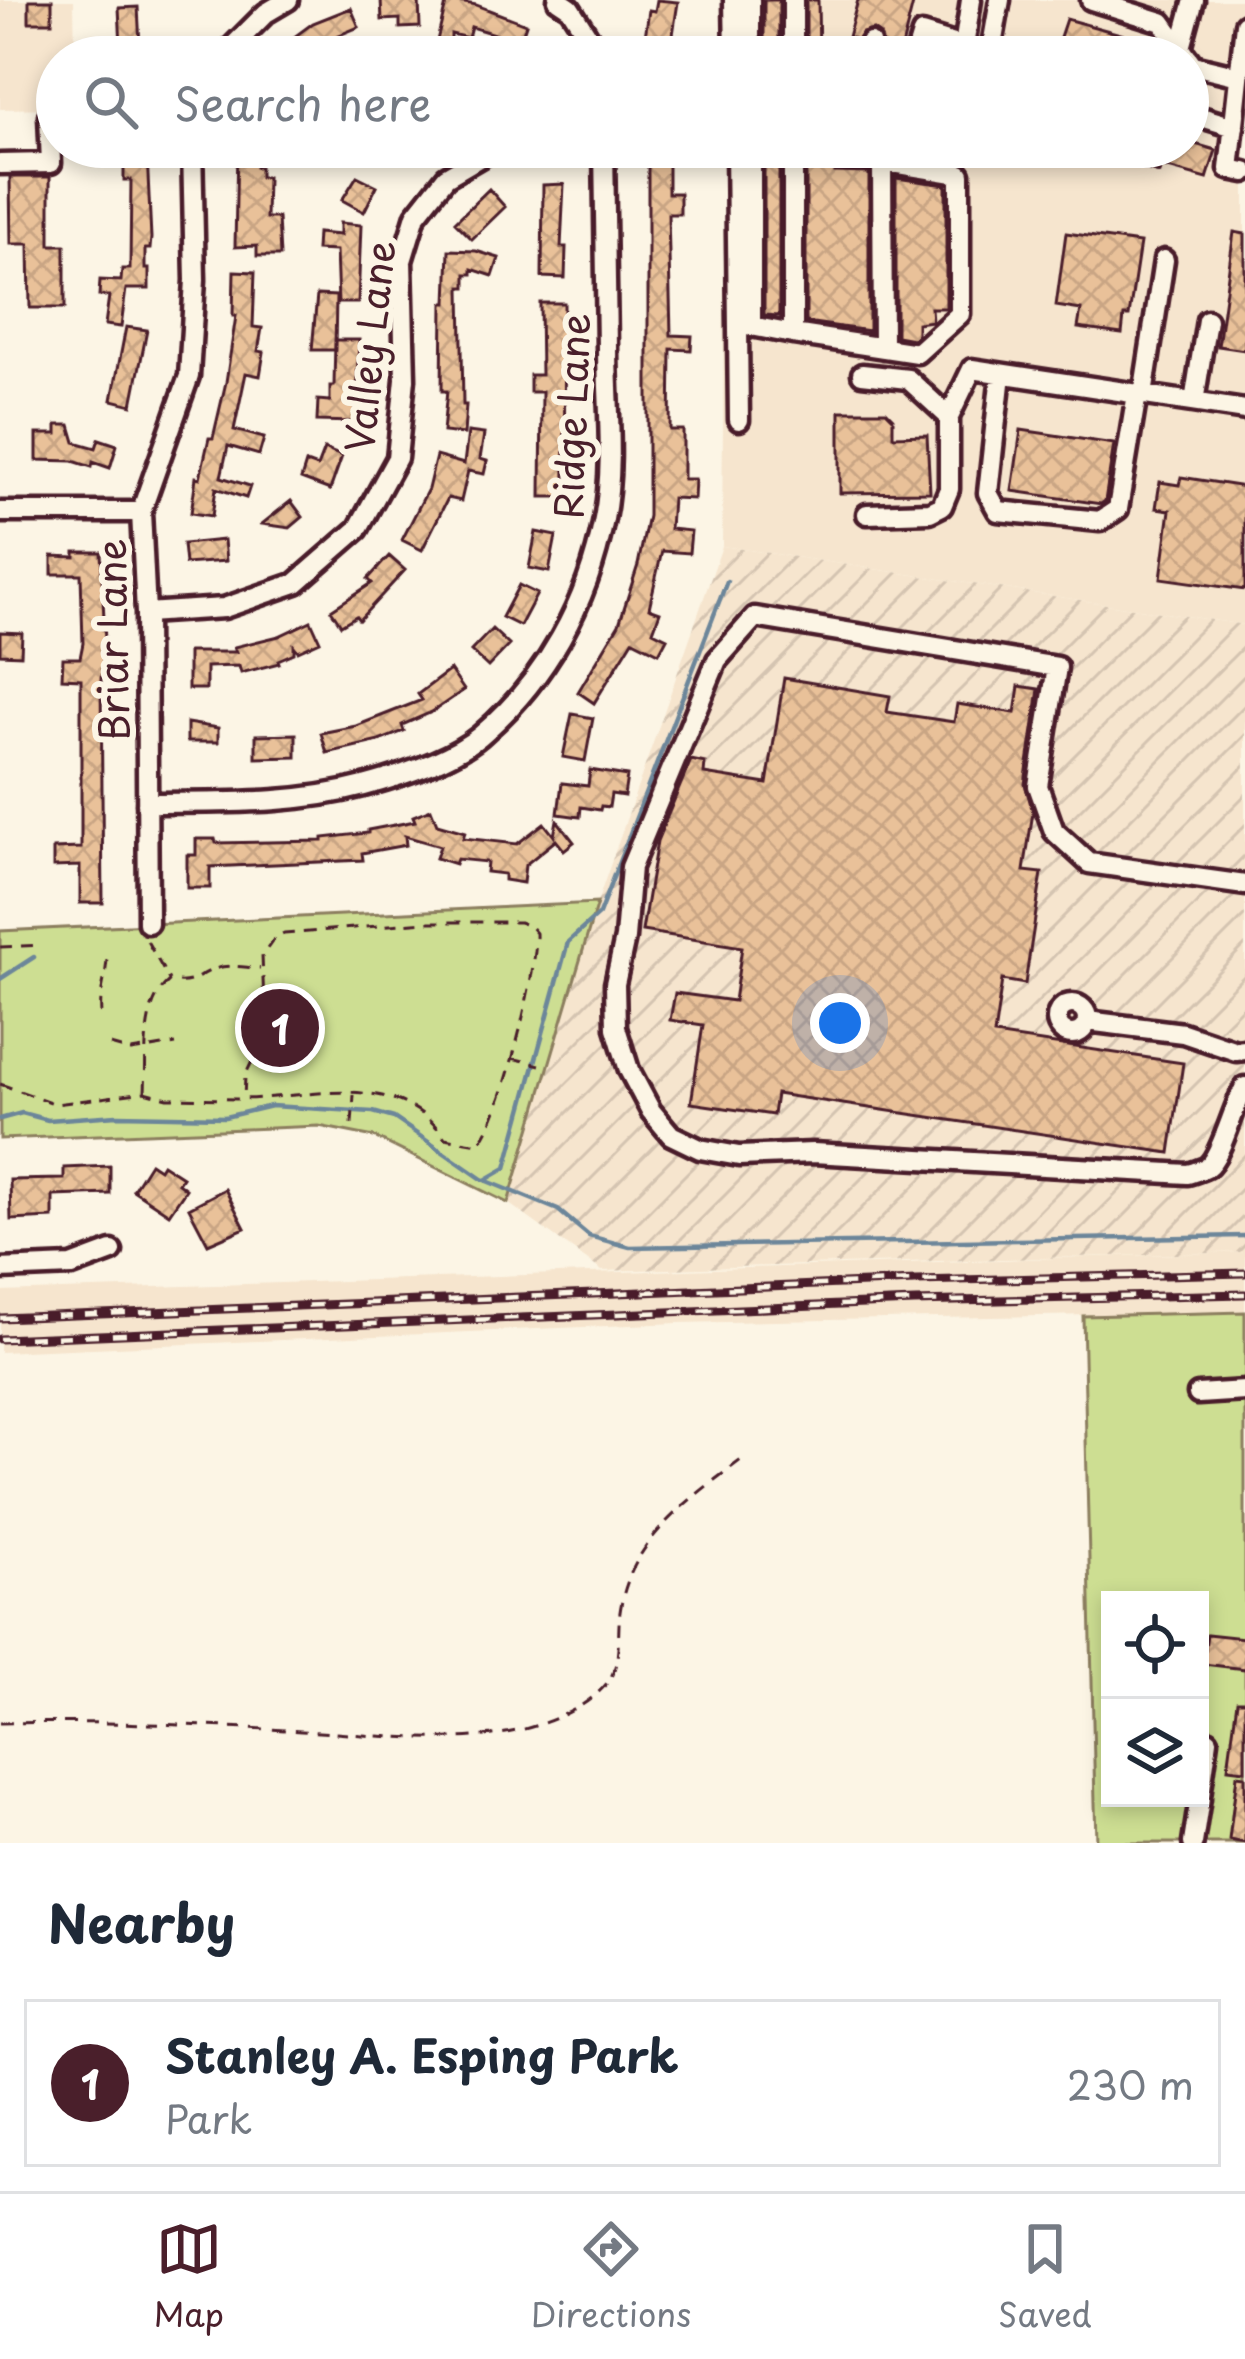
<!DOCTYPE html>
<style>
:root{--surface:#fff;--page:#f2f2f3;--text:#1f2937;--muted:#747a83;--line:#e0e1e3;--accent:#4a1f2b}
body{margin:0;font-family:"Playpen Sans",sans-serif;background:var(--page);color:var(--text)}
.controls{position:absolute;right:36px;bottom:36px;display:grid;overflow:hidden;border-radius:0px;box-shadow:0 6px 18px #0003}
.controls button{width:108px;height:108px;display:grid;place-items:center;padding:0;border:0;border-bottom:3px solid var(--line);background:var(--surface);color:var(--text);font:60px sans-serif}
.you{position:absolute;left:840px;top:1023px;width:42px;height:42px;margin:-30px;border:9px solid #fff;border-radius:50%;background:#1a73e8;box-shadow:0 0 0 18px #1a73e833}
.badge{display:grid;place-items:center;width:78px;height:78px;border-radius:50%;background:var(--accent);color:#fff;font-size:39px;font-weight:700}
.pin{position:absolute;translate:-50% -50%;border:6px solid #fff;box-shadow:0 3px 12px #0006}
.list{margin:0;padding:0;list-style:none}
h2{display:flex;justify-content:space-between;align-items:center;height:156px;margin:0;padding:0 48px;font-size:51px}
h2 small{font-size:39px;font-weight:400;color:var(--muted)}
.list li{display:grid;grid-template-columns:78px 1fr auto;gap:36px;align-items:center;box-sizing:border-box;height:168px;margin:0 24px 24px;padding:0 24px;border:3px solid var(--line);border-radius:0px}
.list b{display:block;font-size:45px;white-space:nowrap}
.list p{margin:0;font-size:39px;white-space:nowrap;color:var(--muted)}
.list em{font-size:39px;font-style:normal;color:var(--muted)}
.icon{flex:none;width:66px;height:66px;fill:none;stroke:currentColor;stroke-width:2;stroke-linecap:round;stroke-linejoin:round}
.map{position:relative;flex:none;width:1245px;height:1843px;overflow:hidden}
.search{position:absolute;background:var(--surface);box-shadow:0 6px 18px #0003;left:36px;right:36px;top:36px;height:132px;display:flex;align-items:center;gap:30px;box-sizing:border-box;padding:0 42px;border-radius:66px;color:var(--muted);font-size:45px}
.sheet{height:348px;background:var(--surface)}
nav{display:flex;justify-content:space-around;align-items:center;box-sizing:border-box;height:168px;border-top:3px solid var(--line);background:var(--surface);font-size:33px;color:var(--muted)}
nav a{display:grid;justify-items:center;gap:6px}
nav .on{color:var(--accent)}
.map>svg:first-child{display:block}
</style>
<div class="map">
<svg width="1245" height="1843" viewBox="0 0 1245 1843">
<defs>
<pattern id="industrial-furrows" width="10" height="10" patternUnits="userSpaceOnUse" patternTransform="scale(3)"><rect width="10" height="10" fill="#f6e5ce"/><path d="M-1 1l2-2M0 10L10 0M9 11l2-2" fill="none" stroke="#d4c4b1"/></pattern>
<pattern id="building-cross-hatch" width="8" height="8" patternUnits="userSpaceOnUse" patternTransform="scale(3)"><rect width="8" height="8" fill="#e9c199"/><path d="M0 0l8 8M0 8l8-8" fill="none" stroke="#c9a584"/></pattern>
</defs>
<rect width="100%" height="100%" fill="#fcf5e5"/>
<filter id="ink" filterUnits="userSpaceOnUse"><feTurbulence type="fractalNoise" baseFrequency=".00833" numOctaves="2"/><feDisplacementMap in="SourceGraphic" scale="24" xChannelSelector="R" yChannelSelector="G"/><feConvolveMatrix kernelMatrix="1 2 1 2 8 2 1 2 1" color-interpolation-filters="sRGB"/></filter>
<g filter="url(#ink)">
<path fill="#f6e5ce" d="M 0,0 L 74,0 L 75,57 L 57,57 L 57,108 L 0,109 Z
M 727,0 L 1245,0 L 1245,625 L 722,546 L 725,147 L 1188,147 L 1188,57 L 726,57 Z
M 1245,1252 L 1245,1312 L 678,1323 L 0,1352 L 0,1292 Z"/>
<path fill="url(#industrial-furrows)" d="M 722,546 L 1245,625 L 1245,1252 L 602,1271 L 508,1203 L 597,903 Z"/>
<path fill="#cdde92" stroke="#8c7e5e" stroke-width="3" fill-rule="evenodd" d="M 597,903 L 508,1203 L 374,1137 L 319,1126 L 0,1139 L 0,931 Z
M 1245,1312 L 1245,1843 L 1096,1843 L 1083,1316 ZM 1110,1600 L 1200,1600 L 1200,1798 L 1110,1798 Z"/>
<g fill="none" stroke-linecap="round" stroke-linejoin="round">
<path stroke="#6c869a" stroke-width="4.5" d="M 0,979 L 34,957
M 0,1119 L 22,1113 L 48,1120 L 117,1115 L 225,1117 L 271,1106 L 373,1112 L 394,1118 L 482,1179 L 558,1210 L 589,1236 L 630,1247 L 1245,1236
M 487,1179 L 506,1168 L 568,942 L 599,914 L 727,581"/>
</g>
<path fill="url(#building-cross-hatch)" stroke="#4a1f2b" stroke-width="3" d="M 29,0 L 52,0 L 52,22 L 29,22 Z
M 381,0 L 419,0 L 420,27 L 400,28 L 400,19 L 382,20 Z
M 447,0 L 476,5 L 526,24 L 520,42 L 471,27 L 468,38 L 451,34 L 451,57 L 433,57 Z
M 657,0 L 678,2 L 672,41 L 645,37 L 649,10 L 655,11 Z
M 764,0 L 779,0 L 779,57 L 764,57 Z
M 806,0 L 818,0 L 819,57 L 806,57 Z
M 858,0 L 914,0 L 901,51 L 883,46 L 880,35 L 873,30 L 862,33 L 857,40 L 848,37 Z
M 138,7 L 140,45 L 121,46 L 119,8 Z
M 351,8 L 359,27 L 322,42 L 301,57 L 267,57 L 313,23 Z
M 1066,19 L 1142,40 L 1151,45 L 1148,57 L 1100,57 L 1067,47 L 1058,43 Z
M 1188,142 L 1216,150 L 1207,179 L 1161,166 L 1159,173 L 1084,150 L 1085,147 L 1188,147 Z
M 237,147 L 257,147 L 256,167 L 260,167 L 260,177 L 267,177 L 266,218 L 278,218 L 280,256 L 257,256 L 257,246 L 235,247 Z
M 705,147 L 706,162 L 668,162 L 668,193 L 680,193 L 680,214 L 668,214 L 671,335 L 692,336 L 691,350 L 671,349 L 670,430 L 683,430 L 683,479 L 695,479 L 694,499 L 672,498 L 670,529 L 691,531 L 689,553 L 662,551 L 649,608 L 660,612 L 653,631 L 667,638 L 659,653 L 633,640 L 594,703 L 578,692 L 619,624 L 638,565 L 648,516 L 648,148 Z
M 764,148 L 779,148 L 779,316 L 764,315 Z
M 147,154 L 151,238 L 150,249 L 145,249 L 145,269 L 149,269 L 149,289 L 126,289 L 121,327 L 105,325 L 109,296 L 99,296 L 100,280 L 121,281 L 122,269 L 130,269 L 131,180 L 124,180 L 124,155 Z
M 806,164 L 835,167 L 835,172 L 869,173 L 869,331 L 806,322 Z
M 357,176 L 377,186 L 364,212 L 342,200 Z
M 10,177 L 50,177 L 50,245 L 65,245 L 65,308 L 30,308 L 29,244 L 11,244 Z
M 896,178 L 946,185 L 946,308 L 931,308 L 932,321 L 917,323 L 917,335 L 913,339 L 896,336 Z
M 564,184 L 561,247 L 566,247 L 565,278 L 542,277 L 543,185 Z
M 489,189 L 505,207 L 472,239 L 455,222 Z
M 340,223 L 361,225 L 358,303 L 338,303 L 336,251 L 316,250 L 317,233 L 340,235 Z
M 1234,232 L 1245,234 L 1245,350 L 1218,346 Z
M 1066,233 L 1140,243 L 1129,316 L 1124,316 L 1122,334 L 1078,328 L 1081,310 L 1056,306 Z
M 449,250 L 476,251 L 499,258 L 493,276 L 472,269 L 472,274 L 466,274 L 466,287 L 461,287 L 463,405 L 466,405 L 464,434 L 443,432 L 447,391 L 442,391 L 443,303 L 447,303 Z
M 234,271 L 255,272 L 253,327 L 262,328 L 258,351 L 264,352 L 260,376 L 246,373 L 234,430 L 264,438 L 259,455 L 228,446 L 221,477 L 250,486 L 246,498 L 216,488 L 212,516 L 191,513 L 196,477 L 200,478 L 209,438 L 213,438 L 226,382 L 236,316 L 233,316 Z
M 317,295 L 336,296 L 335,350 L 312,350 Z
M 540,303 L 564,303 L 565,497 L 541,497 L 542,392 L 530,392 L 530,375 L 541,375 Z
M 126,327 L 147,330 L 132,405 L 112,400 Z
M 335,340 L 359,340 L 355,422 L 317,421 L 318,400 L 330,401 L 330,386 L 334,386 Z
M 840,411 L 886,411 L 893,418 L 893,436 L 927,435 L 930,492 L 840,493 Z
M 57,425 L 70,425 L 75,442 L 96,448 L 99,439 L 117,445 L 110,468 L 93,462 L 92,467 L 73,461 L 37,460 L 37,434 L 57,434 Z
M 1021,430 L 1114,444 L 1105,501 L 1101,504 L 1012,491 Z
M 468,432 L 484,434 L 480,459 L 487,461 L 484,474 L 468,471 L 461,501 L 448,498 L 422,550 L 402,540 L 428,489 L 436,456 L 464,464 Z
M 324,449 L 342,456 L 330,490 L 301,479 L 306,463 L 317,467 Z
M 1181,477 L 1245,487 L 1245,590 L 1161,578 L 1170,510 L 1156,508 L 1160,482 L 1179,485 Z
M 291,501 L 303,517 L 290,528 L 262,524 Z
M 536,532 L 556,536 L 549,572 L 529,568 Z
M 224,540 L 226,561 L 185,564 L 183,544 Z
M 75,552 L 101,552 L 105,643 L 101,679 L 103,903 L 80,903 L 80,866 L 53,867 L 53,849 L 81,848 L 81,679 L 62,678 L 63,658 L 80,658 L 83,643 L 81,574 L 52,574 L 52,556 L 75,557 Z
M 389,556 L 405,570 L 359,620 L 356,616 L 341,625 L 331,610 L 372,583 L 368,579 Z
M 519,585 L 537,594 L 520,626 L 502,617 Z
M 311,621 L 320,641 L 298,651 L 294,646 L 294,653 L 278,660 L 279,663 L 241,673 L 239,666 L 206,667 L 206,689 L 188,689 L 188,652 L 236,652 L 234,647 L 279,636 Z
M 492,629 L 509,645 L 488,667 L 471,651 Z
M 0,632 L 22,633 L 21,655 L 0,654 Z
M 450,670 L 464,690 L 432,712 L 402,725 L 404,731 L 379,741 L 327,753 L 321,733 L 356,726 L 422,700 L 418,694 Z
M 784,678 L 890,696 L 887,712 L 954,722 L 957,704 L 1015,713 L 1019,686 L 1039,689 L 1025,784 L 1033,812 L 1024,871 L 1042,873 L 1025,984 L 1002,980 L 994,1035 L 1183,1063 L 1170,1153 L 776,1094 L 773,1115 L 691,1103 L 703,1025 L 670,1020 L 675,993 L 734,1001 L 742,947 L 642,931 L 657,841 L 691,760 L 705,763 L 704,774 L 767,784 Z
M 572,714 L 593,718 L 585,761 L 563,757 Z
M 187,723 L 218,728 L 218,742 L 187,742 Z
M 296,734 L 296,757 L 256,758 L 256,735 Z
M 590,770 L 627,776 L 624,796 L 611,794 L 609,807 L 601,806 L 600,810 L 581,807 L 580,817 L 558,814 L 562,783 L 588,786 Z
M 431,809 L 437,824 L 465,832 L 463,838 L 517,844 L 544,823 L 554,836 L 557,820 L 574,842 L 564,850 L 556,840 L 525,865 L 523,883 L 504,880 L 504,874 L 486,872 L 487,862 L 457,859 L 455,864 L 436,858 L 440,846 L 405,836 L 406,845 L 362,853 L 363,860 L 210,867 L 210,888 L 187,888 L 187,855 L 196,855 L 196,839 L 215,839 L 216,843 L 323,841 L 323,838 L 368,833 L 368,830 L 415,821 L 413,816 Z
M 150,1163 L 159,1169 L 162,1164 L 182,1177 L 178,1183 L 186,1189 L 169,1214 L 133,1190 Z
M 110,1166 L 110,1194 L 53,1196 L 53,1218 L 11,1220 L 10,1180 L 64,1179 L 64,1168 Z
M 225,1189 L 245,1228 L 208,1244 L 189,1208 Z
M 1207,1634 L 1245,1638 L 1245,1669 L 1203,1664 Z
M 1237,1701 L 1245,1701 L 1245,1770 L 1228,1768 Z
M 1237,1775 L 1245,1776 L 1245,1843 L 1229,1840 Z"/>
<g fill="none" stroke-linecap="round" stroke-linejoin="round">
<g stroke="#4a1f2b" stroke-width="27">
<path id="minor" d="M 558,0 L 570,8 L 601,57
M 734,0 L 735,57
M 750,0 L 750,57
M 793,0 L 793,57
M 971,0 L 964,47 L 1003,57
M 1091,0 L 1162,22 L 1187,57
M 1245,24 L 1229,169 L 1245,172
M 1181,48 L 1194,0
M 222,57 L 266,13 L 288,0
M 866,57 L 870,43
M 915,57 L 922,34 L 964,47
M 990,57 L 1000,0
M 1188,58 L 1193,65 L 1239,76
M 1188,113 L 1234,127
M 736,147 L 739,420
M 751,147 L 751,326 L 793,334
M 793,147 L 960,174 L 960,314 L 917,353 L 793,334 Z
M 882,161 L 883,348
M 0,164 L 51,163 L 49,116
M 862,374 L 908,379 L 949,417
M 1001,374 L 988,493 L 998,511 L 1100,521 L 1118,509 L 1137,394
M 1143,395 L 1164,260
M 1194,402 L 1207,320
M 0,512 L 141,512
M 867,514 L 930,512 L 942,506 L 949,489 L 949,417 L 972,369 L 1245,410
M 146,613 L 224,608 L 296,583 L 358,529 L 397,458 L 405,379 L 402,261 L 416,215 L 446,177 L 492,150 L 537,147
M 147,803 C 219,802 294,805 364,786 C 401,776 451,760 480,736 C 546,680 588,603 604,519 C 615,464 607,403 607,347 C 606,280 605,214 604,147
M 1245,885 L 1089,863 L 1054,831 L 1038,786 L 1057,667 L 755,617 L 717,660 L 631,867 L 625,938 L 615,984 L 616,1028 L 629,1070 L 651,1111 L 671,1135 L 700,1149 L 739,1156 L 813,1153 L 1188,1174 C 1189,1174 1206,1168 1207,1167 C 1222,1156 1233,1106 1245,1087
M 148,923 L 146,613 L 141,512 L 189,376 L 195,280 L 192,147
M1057 1019a15 15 0 1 1 30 0a15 15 0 1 1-30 0Z
M 1087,1021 L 1183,1033 L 1236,1051 L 1245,1050
M 0,1269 L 72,1266 L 112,1251
M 1198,1394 L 1245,1391
M 1200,1796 L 1208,1740
M 1193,1843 L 1200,1798"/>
</g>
<path stroke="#4a1f2b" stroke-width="3" stroke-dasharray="12 9" stroke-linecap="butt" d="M 147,941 L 169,980
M 0,947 L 41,945
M 101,1013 C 99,991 107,976 107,956
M 110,1045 L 131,1051 L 176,1044
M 512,1058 L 540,1065
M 0,1084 L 56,1104 L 145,1092 L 168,1098 L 237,1099 C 307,1099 397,1068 445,1138 L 478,1144 C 501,1123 538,968 536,933 L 530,926 L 519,922 L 425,922 L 284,934 L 274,939 L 262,956 L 264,1002 L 256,1053 L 245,1076 L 244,1099
M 145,1092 C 147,1058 140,1005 169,981 C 197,986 196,974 218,968 C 229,964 248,968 260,968
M 352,1124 L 354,1095
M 0,1723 C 100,1721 201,1725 301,1731 C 364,1734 431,1743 493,1735 C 529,1731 584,1713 607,1683 C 622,1664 617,1634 620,1612 C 630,1540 687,1501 741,1460"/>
<use href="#minor" stroke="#fcf5e5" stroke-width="18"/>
<g stroke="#4a1f2b" stroke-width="9">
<path id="rail" d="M 0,1318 L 916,1281 L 1245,1273
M 0,1339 L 914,1302 L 1245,1294"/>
</g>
<use href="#rail" stroke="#fcf5e5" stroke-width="4.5" stroke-dasharray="14" stroke-linecap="butt"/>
</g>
</g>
<g text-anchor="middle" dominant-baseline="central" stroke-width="12" stroke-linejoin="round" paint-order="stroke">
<g font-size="39" fill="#4a1f2b" stroke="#fcf5e5">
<text transform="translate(368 346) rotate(-84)">Valley Lane</text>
<text transform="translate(570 416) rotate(-88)">Ridge Lane</text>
<text transform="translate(111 640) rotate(-91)">Briar Lane</text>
</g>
</g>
</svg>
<div class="controls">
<button><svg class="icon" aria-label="locate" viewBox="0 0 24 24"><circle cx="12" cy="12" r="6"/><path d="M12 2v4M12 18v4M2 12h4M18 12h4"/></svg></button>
<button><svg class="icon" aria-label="layers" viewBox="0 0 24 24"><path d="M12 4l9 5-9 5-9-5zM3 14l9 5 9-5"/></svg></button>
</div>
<div class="you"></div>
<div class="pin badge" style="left:280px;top:1028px">1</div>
<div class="search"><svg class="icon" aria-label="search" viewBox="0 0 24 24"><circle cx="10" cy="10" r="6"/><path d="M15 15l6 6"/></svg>Search here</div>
</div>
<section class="sheet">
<h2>Nearby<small></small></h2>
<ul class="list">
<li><span class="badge">1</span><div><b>Stanley A. Esping Park</b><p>Park</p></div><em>230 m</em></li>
</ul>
</section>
<nav>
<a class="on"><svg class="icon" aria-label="map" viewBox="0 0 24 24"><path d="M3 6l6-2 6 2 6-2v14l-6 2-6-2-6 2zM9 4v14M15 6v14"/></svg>Map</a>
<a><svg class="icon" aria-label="directions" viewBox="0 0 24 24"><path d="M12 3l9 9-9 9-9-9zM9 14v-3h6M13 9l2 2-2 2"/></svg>Directions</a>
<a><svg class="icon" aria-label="saved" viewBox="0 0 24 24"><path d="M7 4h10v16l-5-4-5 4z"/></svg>Saved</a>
</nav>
